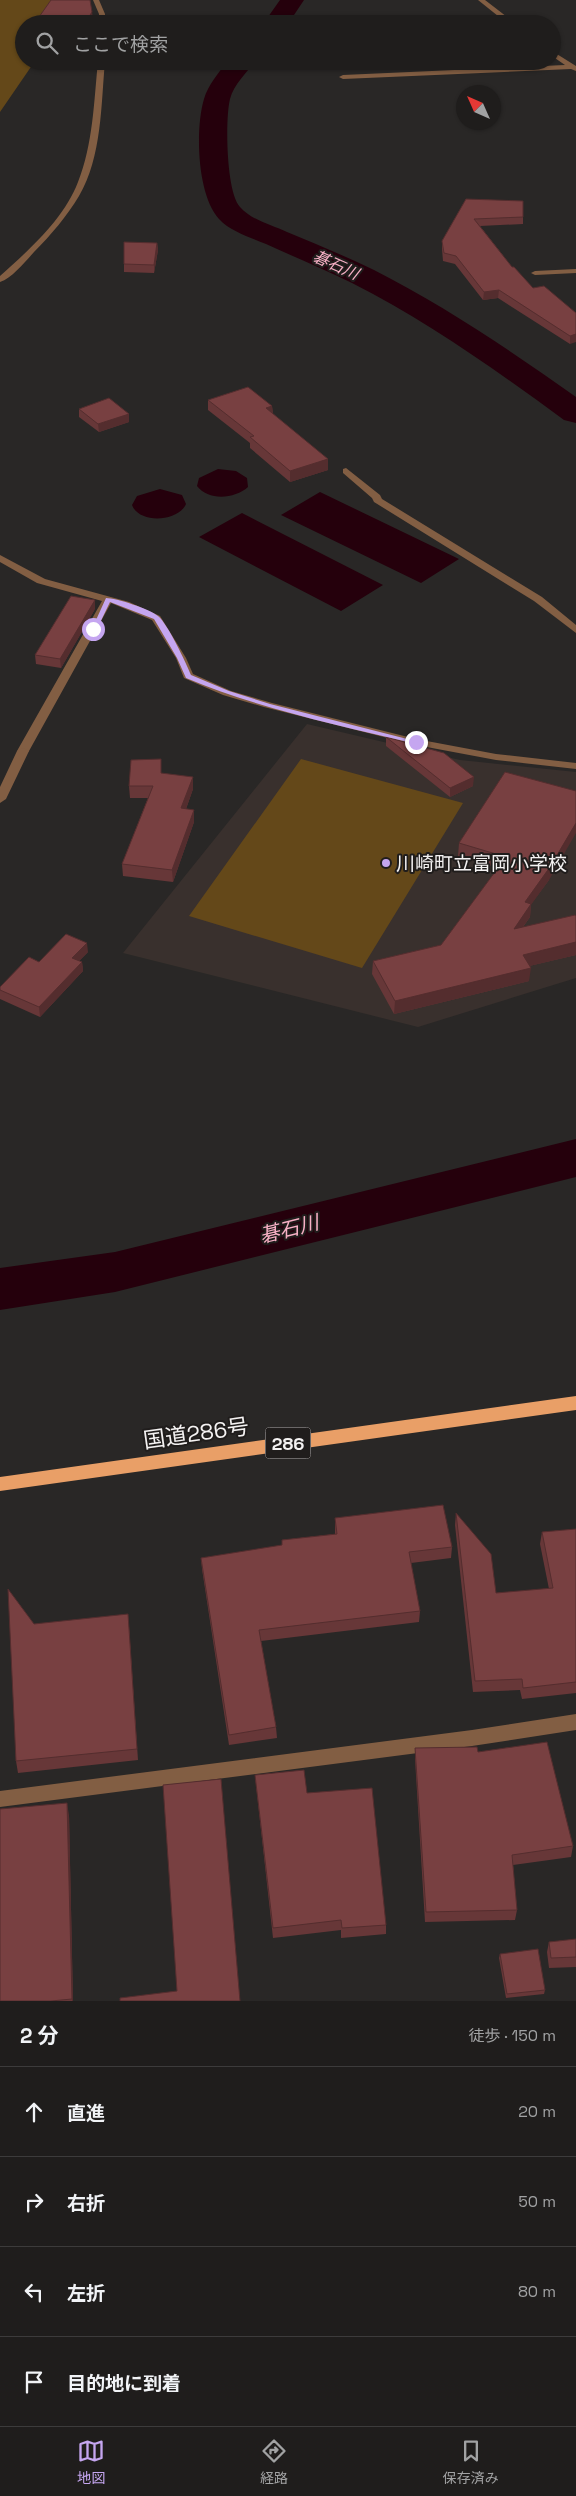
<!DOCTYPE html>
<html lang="ja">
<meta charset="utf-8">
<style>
:root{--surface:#1f1d1c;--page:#2c2a29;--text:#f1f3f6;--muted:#a1a2a3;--line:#3c3b3b;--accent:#c5a6f0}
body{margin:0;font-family:"Space Grotesk","Noto Sans JP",sans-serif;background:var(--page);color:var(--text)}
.compass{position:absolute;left:456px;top:85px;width:45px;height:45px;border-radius:50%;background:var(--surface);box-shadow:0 1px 4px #0004;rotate:315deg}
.stop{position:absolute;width:15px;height:15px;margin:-11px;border:4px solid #c5a6f0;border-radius:50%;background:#fff}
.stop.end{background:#c5a6f0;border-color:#fff;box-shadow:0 1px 5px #0008}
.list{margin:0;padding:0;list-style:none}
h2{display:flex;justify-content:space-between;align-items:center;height:65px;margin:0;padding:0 20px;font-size:21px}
h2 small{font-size:16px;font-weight:400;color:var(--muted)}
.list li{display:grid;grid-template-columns:32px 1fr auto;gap:15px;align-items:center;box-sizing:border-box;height:90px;padding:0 20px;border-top:1px solid var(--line)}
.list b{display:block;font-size:19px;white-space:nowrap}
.list em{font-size:16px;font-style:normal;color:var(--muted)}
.icon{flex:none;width:28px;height:28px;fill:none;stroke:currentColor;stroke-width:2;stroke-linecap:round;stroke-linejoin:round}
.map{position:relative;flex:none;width:576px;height:2001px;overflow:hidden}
.search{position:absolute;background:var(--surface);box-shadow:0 1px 4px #0004;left:15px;right:15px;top:15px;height:55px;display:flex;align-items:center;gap:12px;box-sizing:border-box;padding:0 18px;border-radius:28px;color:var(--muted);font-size:19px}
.sheet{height:425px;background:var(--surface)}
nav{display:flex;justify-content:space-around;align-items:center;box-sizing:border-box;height:70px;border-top:1px solid var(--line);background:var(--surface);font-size:14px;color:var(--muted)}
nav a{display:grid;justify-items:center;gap:2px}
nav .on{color:var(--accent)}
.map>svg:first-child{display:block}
</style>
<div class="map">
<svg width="576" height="2001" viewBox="0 0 576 2001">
<rect width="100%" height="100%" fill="#292726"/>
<path fill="#39302d" d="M 307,724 L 460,760 L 576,772 L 576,978 L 418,1027 L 123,953 Z"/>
<path fill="#644819" d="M 0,0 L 69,0 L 60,24 L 24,24 L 24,61 L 35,61 L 0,112 Z
M 301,759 L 463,803 L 362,968 L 189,916 Z"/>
<path fill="#25000c" d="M 218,469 L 236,471 L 247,478 L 248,487 C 235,499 208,501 197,486 L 199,478 Z
M 160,489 L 182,495 L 186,504 C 178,522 139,524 132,505 L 137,496 Z
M 320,492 L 459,559 L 421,583 L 281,515 Z
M 242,513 L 383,585 L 341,611 L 199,537 Z"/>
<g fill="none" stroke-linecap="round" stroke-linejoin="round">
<path fill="#25000c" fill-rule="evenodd" d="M 280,0 L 304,0 L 288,24 L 263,24 Z
M 228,61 L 255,61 C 246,74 234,84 230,99 C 225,119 226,192 240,207 C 251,220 272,225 287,232 C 316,244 345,256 374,270 C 445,306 511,351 576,397 L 576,423 L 564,420 C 496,370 427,321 352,283 C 324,269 294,257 266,244 C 250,237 231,232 219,219 C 197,195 195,129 204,99 C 208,85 219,72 228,61 Z
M 576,1139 L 576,1177 L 115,1292 L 0,1310 L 0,1268 L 115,1252 Z"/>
<path fill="#825e43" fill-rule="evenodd" d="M 93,0 L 99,0 L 105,14 L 105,24 L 99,24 L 99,14 Z
M 478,0 L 485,0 L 516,24 L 508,24 Z
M 552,51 L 576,66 L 576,71 L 571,69 L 343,79 L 339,77 L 343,75 L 565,65 L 552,56 Z
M 98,61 L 105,61 C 101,104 102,157 79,196 C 67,216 51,235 34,252 C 25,262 12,278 0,282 L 0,276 C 29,250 64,219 78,182 C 93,145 94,101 98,61 Z
M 576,269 L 576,273 L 535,275 L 531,273 L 535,271 Z
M 346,468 L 380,495 L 382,499 L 542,597 L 576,625 L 576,633 L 534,601 L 374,502 L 372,498 L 343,473 L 343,469 Z
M 0,555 L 45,579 L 129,602 L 160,616 L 186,658 L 193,674 L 231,691 L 272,703 L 416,739 L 496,754 L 576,763 L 576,769 L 496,760 L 416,745 L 264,707 L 223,695 L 184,678 L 176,658 L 152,620 L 111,603 L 29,751 L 27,753 L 19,753 L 17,751 L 102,601 L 37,583 L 0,562 Z"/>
<path fill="#825e43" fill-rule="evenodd" d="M 23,748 L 29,751 L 6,799 L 0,803 L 0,787 L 17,751 Z
M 576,1714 L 576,1730 L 472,1746 L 0,1807 L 0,1791 L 472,1730 Z"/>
<path fill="#e99f67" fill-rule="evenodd" d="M 576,1396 L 576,1410 L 0,1491 L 0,1477 Z"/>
</g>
<path fill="#673738" d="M 39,17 L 93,18 L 89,24 L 40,23 Z
M 466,199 L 523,217 L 523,224 L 480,226 L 512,267 L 533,288 L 576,313 L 570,344 L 498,298 L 483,300 L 455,264 L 443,261 L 442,249 L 442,241 Z
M 157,243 L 158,250 L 154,273 L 124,272 L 124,264 Z
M 208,400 L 272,406 L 273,414 L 328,470 L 290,482 L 250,448 L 250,443 L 208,410 Z
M 79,409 L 129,414 L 129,422 L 99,432 L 79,417 Z
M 95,609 L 61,668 L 36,664 L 35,655 Z
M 386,737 L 473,786 L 450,797 L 386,746 Z
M 505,772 L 549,880 L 531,904 L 530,917 L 523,927 L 576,955 L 529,966 L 529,981 L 394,1014 L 372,974 L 373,961 L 441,945 L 498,868 L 458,856 L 459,843 Z
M 161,774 L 193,789 L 186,809 L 194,810 L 194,822 L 173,882 L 123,876 L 122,864 L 148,798 L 130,798 L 129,786 Z
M 88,952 L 79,961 L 82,962 L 83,971 L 40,1017 L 0,999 L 0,987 L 39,962 Z
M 456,1513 L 496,1593 L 549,1589 L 540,1544 L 542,1532 L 576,1529 L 576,1693 L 522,1699 L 520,1690 L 473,1692 L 455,1525 Z
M 335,1518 L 452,1547 L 451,1558 L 411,1563 L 420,1611 L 419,1622 L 261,1641 L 276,1727 L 277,1738 L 229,1745 L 202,1569 L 201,1558 L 282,1546 L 282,1540 L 335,1534 Z
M 129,1626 L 138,1760 L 18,1773 L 16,1761 Z
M 415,1748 L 478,1752 L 573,1846 L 571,1857 L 513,1865 L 517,1910 L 515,1920 L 425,1922 L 415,1759 Z
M 255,1775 L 307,1793 L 386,1925 L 386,1934 L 341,1938 L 341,1930 L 273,1938 L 256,1785 Z
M 69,1815 L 73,2001 L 0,2001 Z
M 576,1939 L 576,1967 L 549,1968 L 547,1952 L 549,1942 Z
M 500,1954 L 545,1990 L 544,1994 L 506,1998 L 499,1958 Z"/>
<path fill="#542d2e" d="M 92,12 L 93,18 L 89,24 L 87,24 L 87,20 Z
M 157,243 L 158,250 L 154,273 L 154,265 Z
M 499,290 L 498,298 L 483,300 L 484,292 Z
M 576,334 L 576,342 L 570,344 L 570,336 Z
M 272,406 L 273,416 L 266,408 Z
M 129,414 L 129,422 L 99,432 L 98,424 Z
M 328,459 L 328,470 L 290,482 L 290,471 Z
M 95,600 L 95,609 L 61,668 L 60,659 Z
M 193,777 L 193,789 L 182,820 L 181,808 Z
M 474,777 L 473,786 L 450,797 L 450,788 Z
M 194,810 L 194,822 L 173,882 L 172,870 Z
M 576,823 L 576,833 L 549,880 L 528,909 L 531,904 L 530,917 L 512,942 L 514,929 L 525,902 Z
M 576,942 L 576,955 L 521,968 L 523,955 Z
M 87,943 L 88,952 L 73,967 L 72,958 Z
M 82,962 L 83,971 L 40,1017 L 39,1007 Z
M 531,968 L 529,981 L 394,1014 L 395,1001 Z
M 67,1803 L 69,1815 L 73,2001 L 72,2001 L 72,1999 Z"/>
<path fill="#784041" stroke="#542d2e" d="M 51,0 L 90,0 L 92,12 L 87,20 L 39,17 Z
M 466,199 L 523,201 L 523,217 L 474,219 L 512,267 L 514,267 L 533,288 L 544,286 L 576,313 L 576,334 L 570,336 L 499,290 L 484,292 L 456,256 L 444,253 L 442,241 Z
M 124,242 L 157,243 L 154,265 L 124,264 Z
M 248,387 L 272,406 L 266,408 L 328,459 L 290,471 L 250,437 L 254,436 L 208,400 Z
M 109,398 L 129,414 L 98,424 L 79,409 Z
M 71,596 L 95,600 L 60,659 L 35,655 Z
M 386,737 L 444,753 L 474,777 L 450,788 Z
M 161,759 L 161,773 L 193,777 L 181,808 L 194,810 L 172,870 L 122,864 L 153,786 L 129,786 L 131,760 Z
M 505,772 L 576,791 L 576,823 L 550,867 L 525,902 L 531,904 L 514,929 L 575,915 L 576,916 L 576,942 L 523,955 L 531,968 L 395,1001 L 373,961 L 441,945 L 506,857 L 459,843 Z
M 66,934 L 87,943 L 72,958 L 82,962 L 39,1007 L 0,990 L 0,987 L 29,957 L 39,962 Z
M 443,1505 L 452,1547 L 409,1552 L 420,1611 L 259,1630 L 276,1727 L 229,1735 L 201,1558 L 282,1545 L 282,1540 L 337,1534 L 335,1518 Z
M 456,1513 L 491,1554 L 496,1593 L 553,1588 L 542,1532 L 576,1529 L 576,1682 L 523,1688 L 522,1679 L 475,1681 Z
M 8,1589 L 34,1624 L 128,1614 L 137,1749 L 16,1761 Z
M 547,1742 L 573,1846 L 512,1855 L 517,1910 L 426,1912 L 415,1748 L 477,1747 L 478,1752 Z
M 304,1770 L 307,1793 L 372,1788 L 386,1925 L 342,1928 L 341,1920 L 273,1928 L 255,1775 Z
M 221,1779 L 240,2001 L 120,2001 L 120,1998 L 177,1991 L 163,1785 Z
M 67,1803 L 72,1999 L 51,2001 L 0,2001 L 0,1809 Z
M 576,1939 L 576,1957 L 551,1958 L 549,1942 Z
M 538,1949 L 545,1990 L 507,1994 L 500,1954 Z"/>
<path fill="#c5a6f0" d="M 106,598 C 116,598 150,609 158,616 C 168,624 186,663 191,675 L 229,691 L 270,704 L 419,742 L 416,744 C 338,725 260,709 186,678 L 177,658 L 154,619 L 110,602 L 97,629 L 91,631 Z"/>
<circle fill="#c5a6f0" stroke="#201d1c" stroke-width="2" cx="386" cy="863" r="5"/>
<g text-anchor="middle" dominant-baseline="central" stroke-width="4" stroke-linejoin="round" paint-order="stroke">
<g font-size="16" font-style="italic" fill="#f7b0c5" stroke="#201d1c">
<text transform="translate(336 265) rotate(24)">碁石川</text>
</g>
<rect fill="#201d1c" stroke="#b4b2b2" stroke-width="1" x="265.5" y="1427.5" width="45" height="31" rx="4"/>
<g font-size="18" font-weight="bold" fill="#f4f2f2">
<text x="288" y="1443">286</text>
</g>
<g font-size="19" fill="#f4f2f2" stroke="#201d1c" text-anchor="start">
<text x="396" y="863">川崎町立富岡小学校</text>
</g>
<g font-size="20" font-style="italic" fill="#f7b0c5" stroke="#201d1c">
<text transform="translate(289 1229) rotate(-14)">碁石川</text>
</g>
<g font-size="22" fill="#f4f2f2" stroke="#201d1c">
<text transform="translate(196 1433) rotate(-8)">国道286号</text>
</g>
</g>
</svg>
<svg class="compass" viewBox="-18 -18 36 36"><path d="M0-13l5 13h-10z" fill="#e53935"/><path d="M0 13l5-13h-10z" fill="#a1a2a3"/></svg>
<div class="stop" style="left:93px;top:629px"></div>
<div class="stop end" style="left:416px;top:742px"></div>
<div class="search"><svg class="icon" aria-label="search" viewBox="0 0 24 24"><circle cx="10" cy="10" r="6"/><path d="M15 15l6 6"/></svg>ここで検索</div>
</div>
<section class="sheet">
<h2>2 分<small>徒歩 · 150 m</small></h2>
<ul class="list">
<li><svg class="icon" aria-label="ahead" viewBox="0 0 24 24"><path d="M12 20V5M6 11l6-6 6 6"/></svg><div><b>直進</b></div><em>20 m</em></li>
<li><svg class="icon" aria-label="right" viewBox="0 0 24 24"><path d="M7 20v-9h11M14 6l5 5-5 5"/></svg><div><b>右折</b></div><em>50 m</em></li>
<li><svg class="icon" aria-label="left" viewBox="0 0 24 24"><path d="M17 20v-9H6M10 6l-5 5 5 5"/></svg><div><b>左折</b></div><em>80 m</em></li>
<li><svg class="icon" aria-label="arrive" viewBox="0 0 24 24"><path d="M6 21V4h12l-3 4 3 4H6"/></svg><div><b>目的地に到着</b></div></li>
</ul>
</section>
<nav>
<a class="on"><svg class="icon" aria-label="map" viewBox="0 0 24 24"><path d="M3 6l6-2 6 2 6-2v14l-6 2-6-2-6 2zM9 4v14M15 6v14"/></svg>地図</a>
<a><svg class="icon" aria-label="directions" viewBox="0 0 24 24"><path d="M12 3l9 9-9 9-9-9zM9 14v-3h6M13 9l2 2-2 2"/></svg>経路</a>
<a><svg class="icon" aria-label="saved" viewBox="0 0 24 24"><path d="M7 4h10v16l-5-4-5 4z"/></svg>保存済み</a>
</nav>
